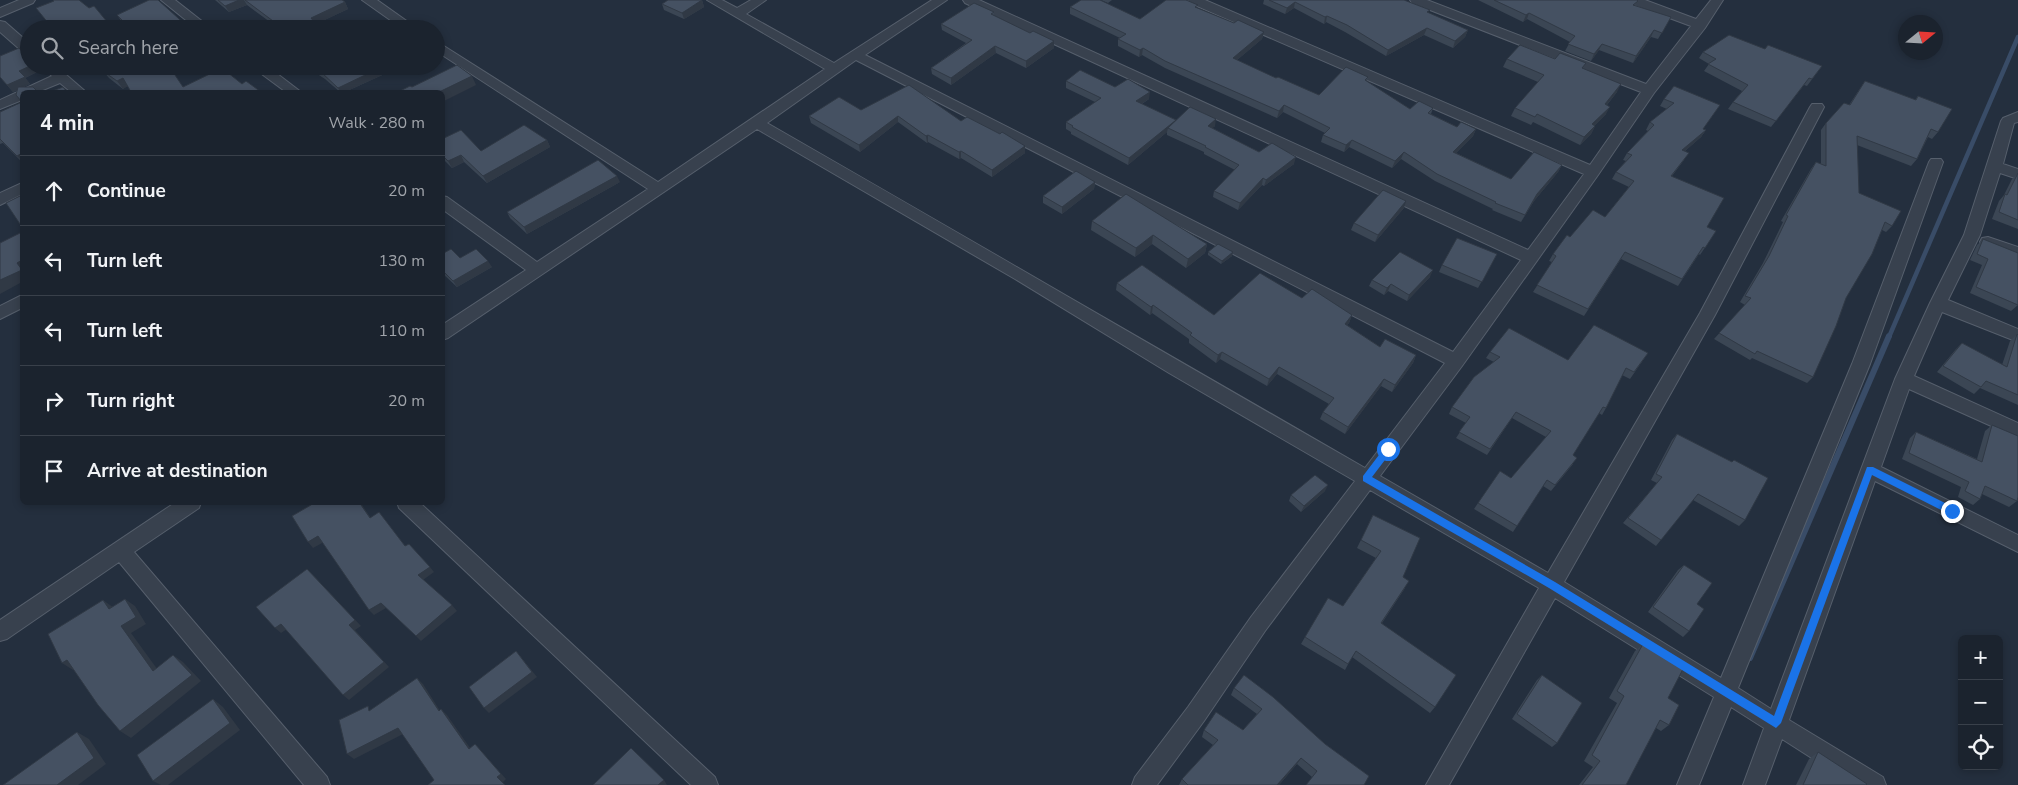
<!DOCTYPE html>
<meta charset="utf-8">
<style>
:root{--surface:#1b232e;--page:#242b36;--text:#f1f3f6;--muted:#a0a4aa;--line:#39404a}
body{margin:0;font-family:"Nunito Sans",sans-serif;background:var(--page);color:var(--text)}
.controls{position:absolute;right:15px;bottom:15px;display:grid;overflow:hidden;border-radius:8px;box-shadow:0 2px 8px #0003}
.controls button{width:45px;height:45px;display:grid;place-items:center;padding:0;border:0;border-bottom:1px solid var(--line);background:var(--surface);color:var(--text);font:25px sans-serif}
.compass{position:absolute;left:1898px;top:15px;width:45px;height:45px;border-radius:50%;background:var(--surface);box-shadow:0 2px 8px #0003;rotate:72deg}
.stop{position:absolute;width:15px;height:15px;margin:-11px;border:4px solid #1a73e8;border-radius:50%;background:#fff}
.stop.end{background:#1a73e8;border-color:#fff;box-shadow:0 1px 5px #0008}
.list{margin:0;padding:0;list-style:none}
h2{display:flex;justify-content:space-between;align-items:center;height:65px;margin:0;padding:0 20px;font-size:21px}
h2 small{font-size:16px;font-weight:400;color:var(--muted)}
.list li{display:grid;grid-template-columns:32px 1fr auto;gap:15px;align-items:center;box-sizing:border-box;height:70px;padding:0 20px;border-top:1px solid var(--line)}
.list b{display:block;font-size:19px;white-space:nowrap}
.list em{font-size:16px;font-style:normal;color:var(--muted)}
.icon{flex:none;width:28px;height:28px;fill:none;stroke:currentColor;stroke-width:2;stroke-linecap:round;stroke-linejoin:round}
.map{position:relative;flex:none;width:2018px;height:785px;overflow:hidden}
.search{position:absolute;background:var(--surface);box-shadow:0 2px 8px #0003;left:20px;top:20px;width:425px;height:55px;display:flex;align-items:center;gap:12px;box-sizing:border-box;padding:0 18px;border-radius:28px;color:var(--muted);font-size:19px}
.panel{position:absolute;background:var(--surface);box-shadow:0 2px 8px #0003;left:20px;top:90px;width:425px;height:415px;border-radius:8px}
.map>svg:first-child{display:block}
</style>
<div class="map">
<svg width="2018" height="785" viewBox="0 0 2018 785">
<rect width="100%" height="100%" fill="#242f3e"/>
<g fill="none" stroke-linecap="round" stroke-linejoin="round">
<path stroke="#394c67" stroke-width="4.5" d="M 1889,337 L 2018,37"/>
<path stroke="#394c67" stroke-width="6" d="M 1750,658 L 1889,336"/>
<g stroke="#565f6c" stroke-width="2">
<path id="minor" d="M 19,0 L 35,0 L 33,3 L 0,17 L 0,8 Z
M 161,0 L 175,0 L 212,29 L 197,29 Z
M 362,0 L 377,0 L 418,29 L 403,29 Z
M 707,0 L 722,0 L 737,8 L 751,0 L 766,0 L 746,14 L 834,63 L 932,0 L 947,0 L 865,55 L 1453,352 L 1521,260 L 965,3 L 963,0 L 979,0 L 1528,250 L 1584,174 L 1190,3 L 1188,0 L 1205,0 L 1590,165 L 1641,92 L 1412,3 L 1410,0 L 1427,0 L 1646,84 L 1691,26 L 1629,3 L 1627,0 L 1645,0 L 1696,19 L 1711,0 L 1723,0 L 1705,28 L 1654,93 L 1598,175 L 1462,366 L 1380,476 L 1548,573 L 1700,313 L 1810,107 L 1812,104 L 1822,104 L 1824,107 L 1715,315 L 1564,582 L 1721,678 L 1852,364 L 1929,162 L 1931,159 L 1941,159 L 1943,162 L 1870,364 L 1738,688 L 1771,709 L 1895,379 L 1930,303 L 1964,235 L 2001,121 L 2003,118 L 2018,112 L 2018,122 L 2014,123 L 2003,164 L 2018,169 L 2018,179 L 2000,173 L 1980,235 L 1948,300 L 2018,329 L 2018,342 L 1942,312 L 1914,376 L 2018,423 L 2018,438 L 1909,389 L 1881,467 L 2018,535 L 2018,552 L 1875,481 L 1789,720 L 1883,777 L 1886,785 L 1854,785 L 1782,739 L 1765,785 L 1743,785 L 1764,728 L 1731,707 L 1699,785 L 1677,785 L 1714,697 L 1555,598 L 1449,785 L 1426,785 L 1539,588 L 1370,490 L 1265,631 L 1204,721 L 1157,785 L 1132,785 L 1135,777 L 1188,707 L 1251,617 L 1355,481 L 1169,373 L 1015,279 L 757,129 L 448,338 L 442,340 L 442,325 L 526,270 L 442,209 L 442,196 L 447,197 L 537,262 L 648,189 L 436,51 L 436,41 L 658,182 L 825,69 ZM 856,60 L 1445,363 L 1365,468 C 1165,354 967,237 767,123 Z
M 0,21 L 5,22 L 29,43 L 29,54 L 24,53 L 0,32 Z
M 41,66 L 56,66 L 86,92 L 71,92 L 60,83 L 38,92 L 22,92 L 22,100 L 0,109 L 0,100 L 52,76 Z
M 251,66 L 267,66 L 301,92 L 286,92 Z
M 22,183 L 22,194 L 0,205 L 0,193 Z
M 1988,237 L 2018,247 L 2018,259 L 1982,246 L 1980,242 L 1982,238 Z
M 22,295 L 22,308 L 0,319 L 0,306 Z
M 176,502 L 201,502 L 199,508 L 134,552 L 327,777 L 330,785 L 304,785 L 119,562 L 7,639 L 0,641 L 0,620 Z
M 397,502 L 419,502 L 715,777 L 718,785 L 691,785 L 399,508 Z"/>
</g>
<use href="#minor" fill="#38414e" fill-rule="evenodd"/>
</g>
<path fill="#3b4654" d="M 215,0 L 342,0 L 345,2 L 348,9 L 316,24 L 270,22 L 247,5 L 229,12 Z
M 702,0 L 704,7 L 684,19 L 664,10 L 662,4 Z
M 1101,0 L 1112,0 L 1108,3 Z
M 1264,0 L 1404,0 L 1429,13 L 1468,30 L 1465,37 L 1453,48 L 1424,35 L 1386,56 L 1345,32 L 1326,22 L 1324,24 L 1294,8 L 1285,14 L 1263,4 Z
M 1478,0 L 1637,0 L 1635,6 L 1671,17 L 1658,39 L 1651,37 L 1633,63 L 1599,50 L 1591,61 L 1565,51 L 1570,42 L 1527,19 L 1523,22 Z
M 1070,7 L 1140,19 L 1197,8 L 1234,23 L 1264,32 L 1262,39 L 1237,60 L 1276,78 L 1319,95 L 1368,77 L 1367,82 L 1410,109 L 1433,108 L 1431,114 L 1457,127 L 1476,129 L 1473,136 L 1456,153 L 1511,179 L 1562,165 L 1558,172 L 1534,201 L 1521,222 L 1492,210 L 1493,209 L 1435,181 L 1401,159 L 1392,168 L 1349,147 L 1344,152 L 1321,142 L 1323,135 L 1325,133 L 1283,112 L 1277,118 L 1165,68 L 1142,55 L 1139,57 L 1118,46 L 1118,39 L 1120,38 L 1070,14 Z
M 994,12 L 994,15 L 1054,48 L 1026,68 L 996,53 L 951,85 L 932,74 L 931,68 L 966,43 L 942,30 L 941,24 Z
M 117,15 L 189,29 L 129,29 L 122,22 Z
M 1703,52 L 1822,66 L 1807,86 L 1804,85 L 1771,127 L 1728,109 L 1733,102 L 1742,91 L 1704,71 L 1709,64 L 1699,58 Z
M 1507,59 L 1555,59 L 1583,69 L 1617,92 L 1607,105 L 1606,114 L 1594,126 L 1595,126 L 1591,134 L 1580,145 L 1533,122 L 1531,125 L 1511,116 L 1515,108 L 1538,82 L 1503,67 Z
M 29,66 L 35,66 L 39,71 L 25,78 L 30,84 L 24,87 L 22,92 L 22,162 L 3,143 L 0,144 L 0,112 L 22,102 L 18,90 L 13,92 L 0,77 Z
M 305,66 L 402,66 L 345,92 L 340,92 L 325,79 Z
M 103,71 L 183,87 L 242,84 L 261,92 L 127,86 L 123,89 L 109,78 Z
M 1066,81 L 1115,87 L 1149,99 L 1142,104 L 1176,120 L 1175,121 L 1215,126 L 1212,128 L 1259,152 L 1294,164 L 1264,186 L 1262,185 L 1238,210 L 1213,197 L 1214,191 L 1235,170 L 1204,154 L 1204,152 L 1167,135 L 1167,132 L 1128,165 L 1071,134 L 1071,132 L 1066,129 L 1066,122 L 1095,102 L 1066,88 Z
M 1865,81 L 1915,100 L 1918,96 L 1938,132 L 1932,139 L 1928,137 L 1917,159 L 1911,166 L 1857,145 L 1859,193 L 1892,226 L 1886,232 L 1882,230 L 1846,298 L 1813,377 L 1807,383 L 1752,358 L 1750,360 L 1714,339 L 1745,305 L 1740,302 L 1763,263 L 1783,222 L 1781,221 L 1811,169 L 1816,162 L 1821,164 L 1821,130 L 1826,123 L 1849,105 Z
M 1664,99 L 1720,105 L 1703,129 L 1706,130 L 1701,137 L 1685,151 L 1684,160 L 1672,176 L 1707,227 L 1716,231 L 1700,255 L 1699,254 L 1678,286 L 1621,259 L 1584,316 L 1533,292 L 1552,262 L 1549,261 L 1553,254 L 1570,237 L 1605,217 L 1629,187 L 1612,179 L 1616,172 L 1626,161 L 1623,160 L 1627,153 L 1648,131 L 1646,130 L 1650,122 L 1667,109 L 1660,106 Z
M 861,110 L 961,121 L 1025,146 L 1025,153 L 992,177 L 961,158 L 959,159 L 928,142 L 927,143 L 898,122 L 860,152 L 811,123 L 809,116 Z
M 442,139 L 481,151 L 547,140 L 550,147 L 487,183 L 464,162 L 452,168 L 442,158 Z
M 2018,173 L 2018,229 L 1992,219 L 1999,201 L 2004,195 L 2012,179 Z
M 620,182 L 527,234 L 510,218 L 507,212 Z
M 1095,182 L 1094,189 L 1062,214 L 1043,203 L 1043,196 Z
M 1404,208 L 1375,242 L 1351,230 L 1354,223 Z
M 1092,221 L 1207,244 L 1205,253 L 1186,268 L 1152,244 L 1135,257 L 1091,230 Z
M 1983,239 L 2018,305 L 2011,311 L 1970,293 L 1982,265 L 1970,260 L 1977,245 Z
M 1208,252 L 1233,252 L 1232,256 L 1221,264 L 1208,255 Z
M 442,254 L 460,258 L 492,267 L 457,287 L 442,273 Z
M 1497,254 L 1478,288 L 1439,272 L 1442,265 Z
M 1430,277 L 1407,301 L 1388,291 L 1384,295 L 1369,286 L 1372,280 Z
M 1117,283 L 1214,315 L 1302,298 L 1352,315 L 1349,323 L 1347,325 L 1380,347 L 1416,355 L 1413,363 L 1392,392 L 1381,386 L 1345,434 L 1320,419 L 1323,412 L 1329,404 L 1277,374 L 1267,386 L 1220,359 L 1216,363 L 1189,343 L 1189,339 L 1152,313 L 1150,315 L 1116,290 Z
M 2017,334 L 2018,335 L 2018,405 L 1980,388 L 1974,394 L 1937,372 L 1956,349 L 1962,343 L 2002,365 L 2010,341 Z
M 1490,352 L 1568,360 L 1648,353 L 1630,379 L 1622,375 L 1606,408 L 1602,415 L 1599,413 L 1573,455 L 1573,464 L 1551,491 L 1543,486 L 1513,532 L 1474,509 L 1478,503 L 1511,478 L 1546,437 L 1512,418 L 1487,455 L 1456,438 L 1466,423 L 1449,414 L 1452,407 L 1494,362 L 1486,358 Z
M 1992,425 L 2018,436 L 2018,501 L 2017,500 L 2017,501 L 2009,507 L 1982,494 L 1980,499 L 1973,505 L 1958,497 L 1961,487 L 1902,459 L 1910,438 L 1916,432 L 1977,459 L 1985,431 Z
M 1677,434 L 1732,462 L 1734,460 L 1745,520 L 1739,526 L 1693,500 L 1656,546 L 1623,523 L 1657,483 L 1651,480 L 1672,440 Z
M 1325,491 L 1301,512 L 1289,501 L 1291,495 Z
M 1373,515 L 1403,577 L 1405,588 L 1382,623 L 1435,707 L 1430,713 L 1352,657 L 1345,670 L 1301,644 L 1305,637 L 1343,606 L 1376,558 L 1357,548 Z
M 1684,565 L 1697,604 L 1689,631 L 1683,637 L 1648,612 L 1678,570 Z
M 1643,644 L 1668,698 L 1669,725 L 1661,731 L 1656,728 L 1626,785 L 1579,785 L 1593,767 L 1584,761 L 1617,703 L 1609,698 L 1635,651 Z
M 1542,675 L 1557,743 L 1552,747 L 1512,719 L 1537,680 Z
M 1234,688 L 1325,744 L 1369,776 L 1312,777 L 1297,764 L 1279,785 L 1179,785 L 1182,779 L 1213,745 L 1202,737 L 1204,730 L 1243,730 L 1257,714 L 1231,695 Z
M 1818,752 L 1866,785 L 1796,785 L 1809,759 Z"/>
<path fill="#303945" d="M 239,0 L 244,0 L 247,5 L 229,12 L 225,6 Z
M 702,0 L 704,7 L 684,19 L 682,13 Z
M 345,2 L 348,9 L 314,25 L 311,18 Z
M 1295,2 L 1294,8 L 1285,14 L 1287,8 Z
M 1529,13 L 1527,19 L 1523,22 L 1526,15 Z
M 1327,16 L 1326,22 L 1324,24 L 1325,17 Z
M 72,26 L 74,29 L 65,29 Z
M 1427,28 L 1424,35 L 1386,56 L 1388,50 Z
M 1468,30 L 1465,37 L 1453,48 L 1455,41 Z
M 1654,30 L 1651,37 L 1633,63 L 1636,56 Z
M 1264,32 L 1262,39 L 1231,65 L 1233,58 Z
M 1054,41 L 1054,48 L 1026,68 L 1026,61 Z
M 1602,44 L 1599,50 L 1591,61 L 1594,54 Z
M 995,46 L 996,53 L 951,85 L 951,78 Z
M 1143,48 L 1142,55 L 1139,57 L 1140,50 Z
M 30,66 L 35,66 L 39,71 L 25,78 L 19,71 Z
M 384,66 L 402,66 L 345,92 L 341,92 L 338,88 Z
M 472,76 L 476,85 L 442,102 L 442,92 L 439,92 Z
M 25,77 L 30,84 L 13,92 L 7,85 Z
M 123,78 L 128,86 L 123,89 L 117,81 Z
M 1621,84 L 1617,92 L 1601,112 L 1605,104 Z
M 1150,92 L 1149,99 L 1135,108 L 1136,101 Z
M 1284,105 L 1283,112 L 1277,118 L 1279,111 Z
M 1610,107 L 1606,114 L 1588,132 L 1592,124 Z
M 898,116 L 898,122 L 860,152 L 859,145 Z
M 1216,119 L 1215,126 L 1207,133 L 1208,126 Z
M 1176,120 L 1175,126 L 1168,128 L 1167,132 L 1128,165 L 1129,158 Z
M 1595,126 L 1591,134 L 1580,145 L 1584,137 Z
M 1476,129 L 1473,136 L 1450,159 L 1453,152 Z
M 1706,130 L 1701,137 L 1678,157 L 1682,150 Z
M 928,135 L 928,142 L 927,143 L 926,136 Z
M 547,140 L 550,147 L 487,183 L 483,176 Z
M 1352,140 L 1349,147 L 1344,152 L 1346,145 Z
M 1025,146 L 1025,153 L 992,177 L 992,170 Z
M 961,151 L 961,158 L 959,159 L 959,152 Z
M 1404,152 L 1401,159 L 1392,168 L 1395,161 Z
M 22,153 L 22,161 L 17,156 Z
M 461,155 L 464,162 L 452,168 L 448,161 Z
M 1296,157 L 1294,164 L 1264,186 L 1266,180 Z
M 1562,165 L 1558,172 L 1534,201 L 1521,222 L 1537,194 Z
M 617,176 L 620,182 L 527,234 L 524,227 Z
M 1263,178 L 1262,185 L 1238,210 L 1240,203 Z
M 1095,182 L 1094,189 L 1062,214 L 1062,207 Z
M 1406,201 L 1404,208 L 1375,242 L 1378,235 Z
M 1153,235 L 1152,244 L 1135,257 L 1136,248 Z
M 1207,244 L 1205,253 L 1186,268 L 1188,259 Z
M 1233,252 L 1232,256 L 1221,264 L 1222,261 Z
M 22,260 L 22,282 L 0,294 L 0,280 L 17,263 Z
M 488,261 L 492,267 L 457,287 L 453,281 Z
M 1433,270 L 1430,277 L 1407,301 L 1409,295 Z
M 1391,284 L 1388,291 L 1384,295 L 1387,288 Z
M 1153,305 L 1152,313 L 1150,315 L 1151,307 Z
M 1352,315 L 1349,323 L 1342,331 L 1345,324 Z
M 1222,352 L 1220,359 L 1216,363 L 1218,355 Z
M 1416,355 L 1413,363 L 1392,392 L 1395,385 Z
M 1279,367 L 1277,374 L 1267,386 L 1269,379 Z
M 1384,379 L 1381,386 L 1345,434 L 1348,427 Z
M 1328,485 L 1325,491 L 1301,512 L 1304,506 Z
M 359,502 L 360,502 L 375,524 L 370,518 Z
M 318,536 L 324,542 L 313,548 L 308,542 Z
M 430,567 L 434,572 L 423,580 L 418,575 Z
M 313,575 L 361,626 L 355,630 L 389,667 L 349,700 L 343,695 L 349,625 Z
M 125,599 L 135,606 L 146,624 L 131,633 L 163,677 L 153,671 L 121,626 Z
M 103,600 L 114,608 L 109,609 Z
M 381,603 L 386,608 L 374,615 L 369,610 Z
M 452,605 L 457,611 L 421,641 L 416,636 Z
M 281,624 L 287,629 L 281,633 L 275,628 Z
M 516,651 L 537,677 L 489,713 L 484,708 Z
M 173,655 L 183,662 L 201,681 L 131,738 L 120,731 Z
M 67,660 L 78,667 L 73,670 L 62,663 Z
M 417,678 L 423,684 L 444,717 L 439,711 Z
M 213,699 L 223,707 L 240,730 L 168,785 L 161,785 L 153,781 Z
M 441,709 L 447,715 L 475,755 L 469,749 Z
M 398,728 L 405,733 L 354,759 L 347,754 Z
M 77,732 L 89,739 L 106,764 L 78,785 L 57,785 Z
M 475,744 L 506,779 L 503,782 L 506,785 L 497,777 Z
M 1301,758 L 1297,764 L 1279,785 L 1277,785 Z
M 664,780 L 667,785 L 658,785 Z"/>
<path fill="#455162" stroke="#303945" d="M 53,0 L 79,0 L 89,8 L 94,6 L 113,29 L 74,29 L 72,26 L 65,29 L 53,29 L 36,8 L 54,1 Z
M 149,0 L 158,0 L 188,27 L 183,29 L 131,29 L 117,15 Z
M 218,0 L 239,0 L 225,6 Z
M 245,0 L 342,0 L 345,2 L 311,18 L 320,29 L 258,29 L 273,21 Z
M 668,0 L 702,0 L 682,13 L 662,4 Z
M 1081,0 L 1100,0 L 1140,19 L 1166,0 L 1186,0 L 1198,5 L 1195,7 L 1234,23 L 1238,20 L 1264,32 L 1233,58 L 1276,78 L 1278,77 L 1319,95 L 1346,67 L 1368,77 L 1365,80 L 1410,109 L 1419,101 L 1433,108 L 1428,113 L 1457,127 L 1461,122 L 1476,129 L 1453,152 L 1511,179 L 1534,152 L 1562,165 L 1537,194 L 1525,215 L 1495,203 L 1496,202 L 1437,174 L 1404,152 L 1395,161 L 1352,140 L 1346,145 L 1323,135 L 1330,128 L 1284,105 L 1279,111 L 1165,61 L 1143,48 L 1140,50 L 1118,39 L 1126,34 L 1070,7 Z
M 1269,0 L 1404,0 L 1430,10 L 1427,12 L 1468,30 L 1455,41 L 1427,28 L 1388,50 L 1347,25 L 1327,16 L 1325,17 L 1295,2 L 1287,8 Z
M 1494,0 L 1637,0 L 1638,1 L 1633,5 L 1671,17 L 1662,33 L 1654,30 L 1636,56 L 1602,44 L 1594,54 L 1568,44 L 1575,36 L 1529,13 L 1526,15 Z
M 974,3 L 994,12 L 991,14 L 1030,33 L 1033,31 L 1054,41 L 1026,61 L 995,46 L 951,78 L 931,68 L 972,40 L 941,24 Z
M 1729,35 L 1765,49 L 1768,45 L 1822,66 L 1812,79 L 1809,78 L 1776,121 L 1733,102 L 1748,85 L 1708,64 L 1716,59 L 1703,52 Z
M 1520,45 L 1555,59 L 1560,53 L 1586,63 L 1582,68 L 1621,84 L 1605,104 L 1610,107 L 1592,124 L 1595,126 L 1584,137 L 1537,114 L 1535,117 L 1515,108 L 1544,75 L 1507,59 Z
M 19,48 L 29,59 L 29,66 L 30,66 L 19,71 L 25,77 L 7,85 L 0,77 L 0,56 Z
M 457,65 L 472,76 L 439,92 L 398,92 L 410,86 L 412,87 Z
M 112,66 L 161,66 L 171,73 L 173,72 L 183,87 L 222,68 L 242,84 L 246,81 L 261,92 L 131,92 L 123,78 L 117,81 L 103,71 Z
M 311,66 L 384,66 L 338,88 L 321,72 Z
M 1080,70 L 1115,87 L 1128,79 L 1150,92 L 1136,101 L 1176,120 L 1129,158 L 1072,127 L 1073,126 L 1066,122 L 1101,98 L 1066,81 Z
M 1865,81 L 1916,100 L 1918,96 L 1952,109 L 1938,132 L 1931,129 L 1917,159 L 1857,136 L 1859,193 L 1901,211 L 1892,226 L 1885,222 L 1872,254 L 1846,298 L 1836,326 L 1813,377 L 1757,351 L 1755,354 L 1719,333 L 1751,298 L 1745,296 L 1769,256 L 1788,216 L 1786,215 L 1816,162 L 1826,166 L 1826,123 L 1844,103 L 1850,105 Z
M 909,85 L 961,121 L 967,117 L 1000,134 L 1002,132 L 1025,146 L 992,170 L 961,151 L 959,152 L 928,135 L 926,136 L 898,116 L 859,145 L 809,116 L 839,97 L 861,110 Z
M 1674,86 L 1720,105 L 1703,129 L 1706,130 L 1682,150 L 1689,153 L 1671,176 L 1724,198 L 1707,227 L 1716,231 L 1705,248 L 1703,247 L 1682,279 L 1625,252 L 1588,309 L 1537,285 L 1556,256 L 1553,254 L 1567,235 L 1570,237 L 1593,210 L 1605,217 L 1634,181 L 1616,172 L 1632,155 L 1627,153 L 1654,125 L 1650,122 L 1674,103 L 1664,99 Z
M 18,87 L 33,87 L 38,92 L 22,92 L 22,153 L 17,156 L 0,139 L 0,112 L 22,102 L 16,95 Z
M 63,87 L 67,92 L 50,92 Z
M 1190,107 L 1216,119 L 1208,126 L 1259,152 L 1272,143 L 1296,157 L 1266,180 L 1263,178 L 1240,203 L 1214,191 L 1239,165 L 1205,147 L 1206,146 L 1168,128 Z
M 524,125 L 547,140 L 483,176 L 461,155 L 448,161 L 442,155 L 442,139 L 461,130 L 481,151 Z
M 598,160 L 617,176 L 524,227 L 507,212 Z
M 1076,171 L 1095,182 L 1062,207 L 1043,196 Z
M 2018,173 L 2018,220 L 1999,212 L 2005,194 L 2007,195 Z
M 1383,190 L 1406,201 L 1378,235 L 1354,223 Z
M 1126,194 L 1207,244 L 1188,259 L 1153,235 L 1136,248 L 1092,221 Z
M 22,195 L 22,227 L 6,203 Z
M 22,232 L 22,260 L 17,263 L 22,270 L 0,280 L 0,243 Z
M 1457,238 L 1497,254 L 1482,282 L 1442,265 Z
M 1983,239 L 2018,253 L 2018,305 L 1976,287 L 1988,259 L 1977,254 Z
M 1218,244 L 1233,252 L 1222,261 L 1208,252 Z
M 451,249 L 460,258 L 476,249 L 488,261 L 453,281 L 442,270 L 442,254 Z
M 1400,252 L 1433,270 L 1409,295 L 1391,284 L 1387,288 L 1372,280 Z
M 1142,265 L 1214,315 L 1260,273 L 1302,298 L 1312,289 L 1352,315 L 1345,324 L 1380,347 L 1385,339 L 1416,355 L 1395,385 L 1384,379 L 1348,427 L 1323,412 L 1334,398 L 1279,367 L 1269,379 L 1222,352 L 1218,355 L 1190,335 L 1192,333 L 1153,305 L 1151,307 L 1117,283 Z
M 1594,325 L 1648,353 L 1634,372 L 1626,368 L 1606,408 L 1603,407 L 1573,455 L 1577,458 L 1555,485 L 1547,480 L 1517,526 L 1478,503 L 1500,471 L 1511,478 L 1551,431 L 1516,412 L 1490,449 L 1459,432 L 1470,417 L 1452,407 L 1474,377 L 1500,357 L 1490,352 L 1509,328 L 1568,360 Z
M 2017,334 L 2018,335 L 2018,395 L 1986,381 L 1981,387 L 1943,366 L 1962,343 L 2007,367 Z
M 1992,425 L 2018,436 L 2018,497 L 2017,501 L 1985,486 L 1980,499 L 1965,491 L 1969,482 L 1909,453 L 1916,432 L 1982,462 Z
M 1677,434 L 1732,462 L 1734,460 L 1768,478 L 1745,520 L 1698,494 L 1661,540 L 1628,518 L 1662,477 L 1656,474 Z
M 1315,475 L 1328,485 L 1304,506 L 1291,495 Z
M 316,502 L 359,502 L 370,518 L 379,512 L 405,546 L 409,544 L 430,567 L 418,575 L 452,605 L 416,636 L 381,603 L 369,610 L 318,536 L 308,542 L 292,516 Z
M 1373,515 L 1420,538 L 1403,577 L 1409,581 L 1381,623 L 1456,675 L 1435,707 L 1356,651 L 1348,664 L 1305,637 L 1328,598 L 1343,606 L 1381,551 L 1361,540 Z
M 1684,565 L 1712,583 L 1697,604 L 1704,609 L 1689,631 L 1653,607 Z
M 307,569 L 355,620 L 349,625 L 384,662 L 343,695 L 281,624 L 275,628 L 256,607 Z
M 125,599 L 136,617 L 121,626 L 153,671 L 173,655 L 192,675 L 120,731 L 98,705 L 67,660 L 62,663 L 48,634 L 103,600 L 109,609 Z
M 1643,644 L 1683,669 L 1668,698 L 1679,705 L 1669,725 L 1660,720 L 1626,785 L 1582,785 L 1600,761 L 1592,755 L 1624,696 L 1617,691 Z
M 516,651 L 532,672 L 484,708 L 469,687 Z
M 1244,675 L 1273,697 L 1325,744 L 1369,776 L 1364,785 L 1306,785 L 1317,771 L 1301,758 L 1277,785 L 1188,785 L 1182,779 L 1218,740 L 1204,730 L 1216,712 L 1243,730 L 1262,709 L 1234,688 Z
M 1542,675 L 1582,703 L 1557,743 L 1517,714 Z
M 417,678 L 439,711 L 441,709 L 469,749 L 475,744 L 501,774 L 497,777 L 505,785 L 428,785 L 434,780 L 398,728 L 347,754 L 339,720 L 368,706 L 369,711 Z
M 213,699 L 230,723 L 153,781 L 137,755 Z
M 77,732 L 94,758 L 57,785 L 3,785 Z
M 631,748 L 664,780 L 658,785 L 593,785 Z
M 1818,752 L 1867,784 L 1866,785 L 1803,785 Z"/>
<path fill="#1a73e8" d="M 1388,446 L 1392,449 L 1391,452 L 1372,477 L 1555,582 L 1774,716 L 1867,467 L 1873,467 L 1955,508 L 1957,511 L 1952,515 L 1949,514 L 1872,475 L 1781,723 L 1776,728 L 1549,588 L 1363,481 L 1363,476 L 1385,447 Z"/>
</svg>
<div class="controls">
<button>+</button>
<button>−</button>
<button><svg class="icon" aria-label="locate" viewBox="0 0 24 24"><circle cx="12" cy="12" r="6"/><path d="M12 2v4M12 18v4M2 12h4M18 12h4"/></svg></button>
</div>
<svg class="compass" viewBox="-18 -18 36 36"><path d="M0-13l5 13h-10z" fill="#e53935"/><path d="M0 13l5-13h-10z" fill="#a0a4aa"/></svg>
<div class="stop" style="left:1388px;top:449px"></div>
<div class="stop end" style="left:1952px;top:511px"></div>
<div class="search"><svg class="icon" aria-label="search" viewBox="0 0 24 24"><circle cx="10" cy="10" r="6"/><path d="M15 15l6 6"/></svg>Search here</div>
<section class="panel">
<h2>4 min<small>Walk · 280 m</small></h2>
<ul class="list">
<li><svg class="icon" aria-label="ahead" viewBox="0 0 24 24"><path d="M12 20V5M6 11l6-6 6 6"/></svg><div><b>Continue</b></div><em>20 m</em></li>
<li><svg class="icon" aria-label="left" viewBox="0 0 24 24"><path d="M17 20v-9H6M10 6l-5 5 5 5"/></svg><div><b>Turn left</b></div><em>130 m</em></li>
<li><svg class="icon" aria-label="left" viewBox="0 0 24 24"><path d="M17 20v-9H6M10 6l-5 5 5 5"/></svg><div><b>Turn left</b></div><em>110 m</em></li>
<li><svg class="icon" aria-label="right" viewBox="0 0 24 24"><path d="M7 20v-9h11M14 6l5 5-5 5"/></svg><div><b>Turn right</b></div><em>20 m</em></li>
<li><svg class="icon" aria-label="arrive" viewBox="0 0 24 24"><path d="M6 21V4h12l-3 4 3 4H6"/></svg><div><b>Arrive at destination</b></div></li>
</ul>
</section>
</div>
